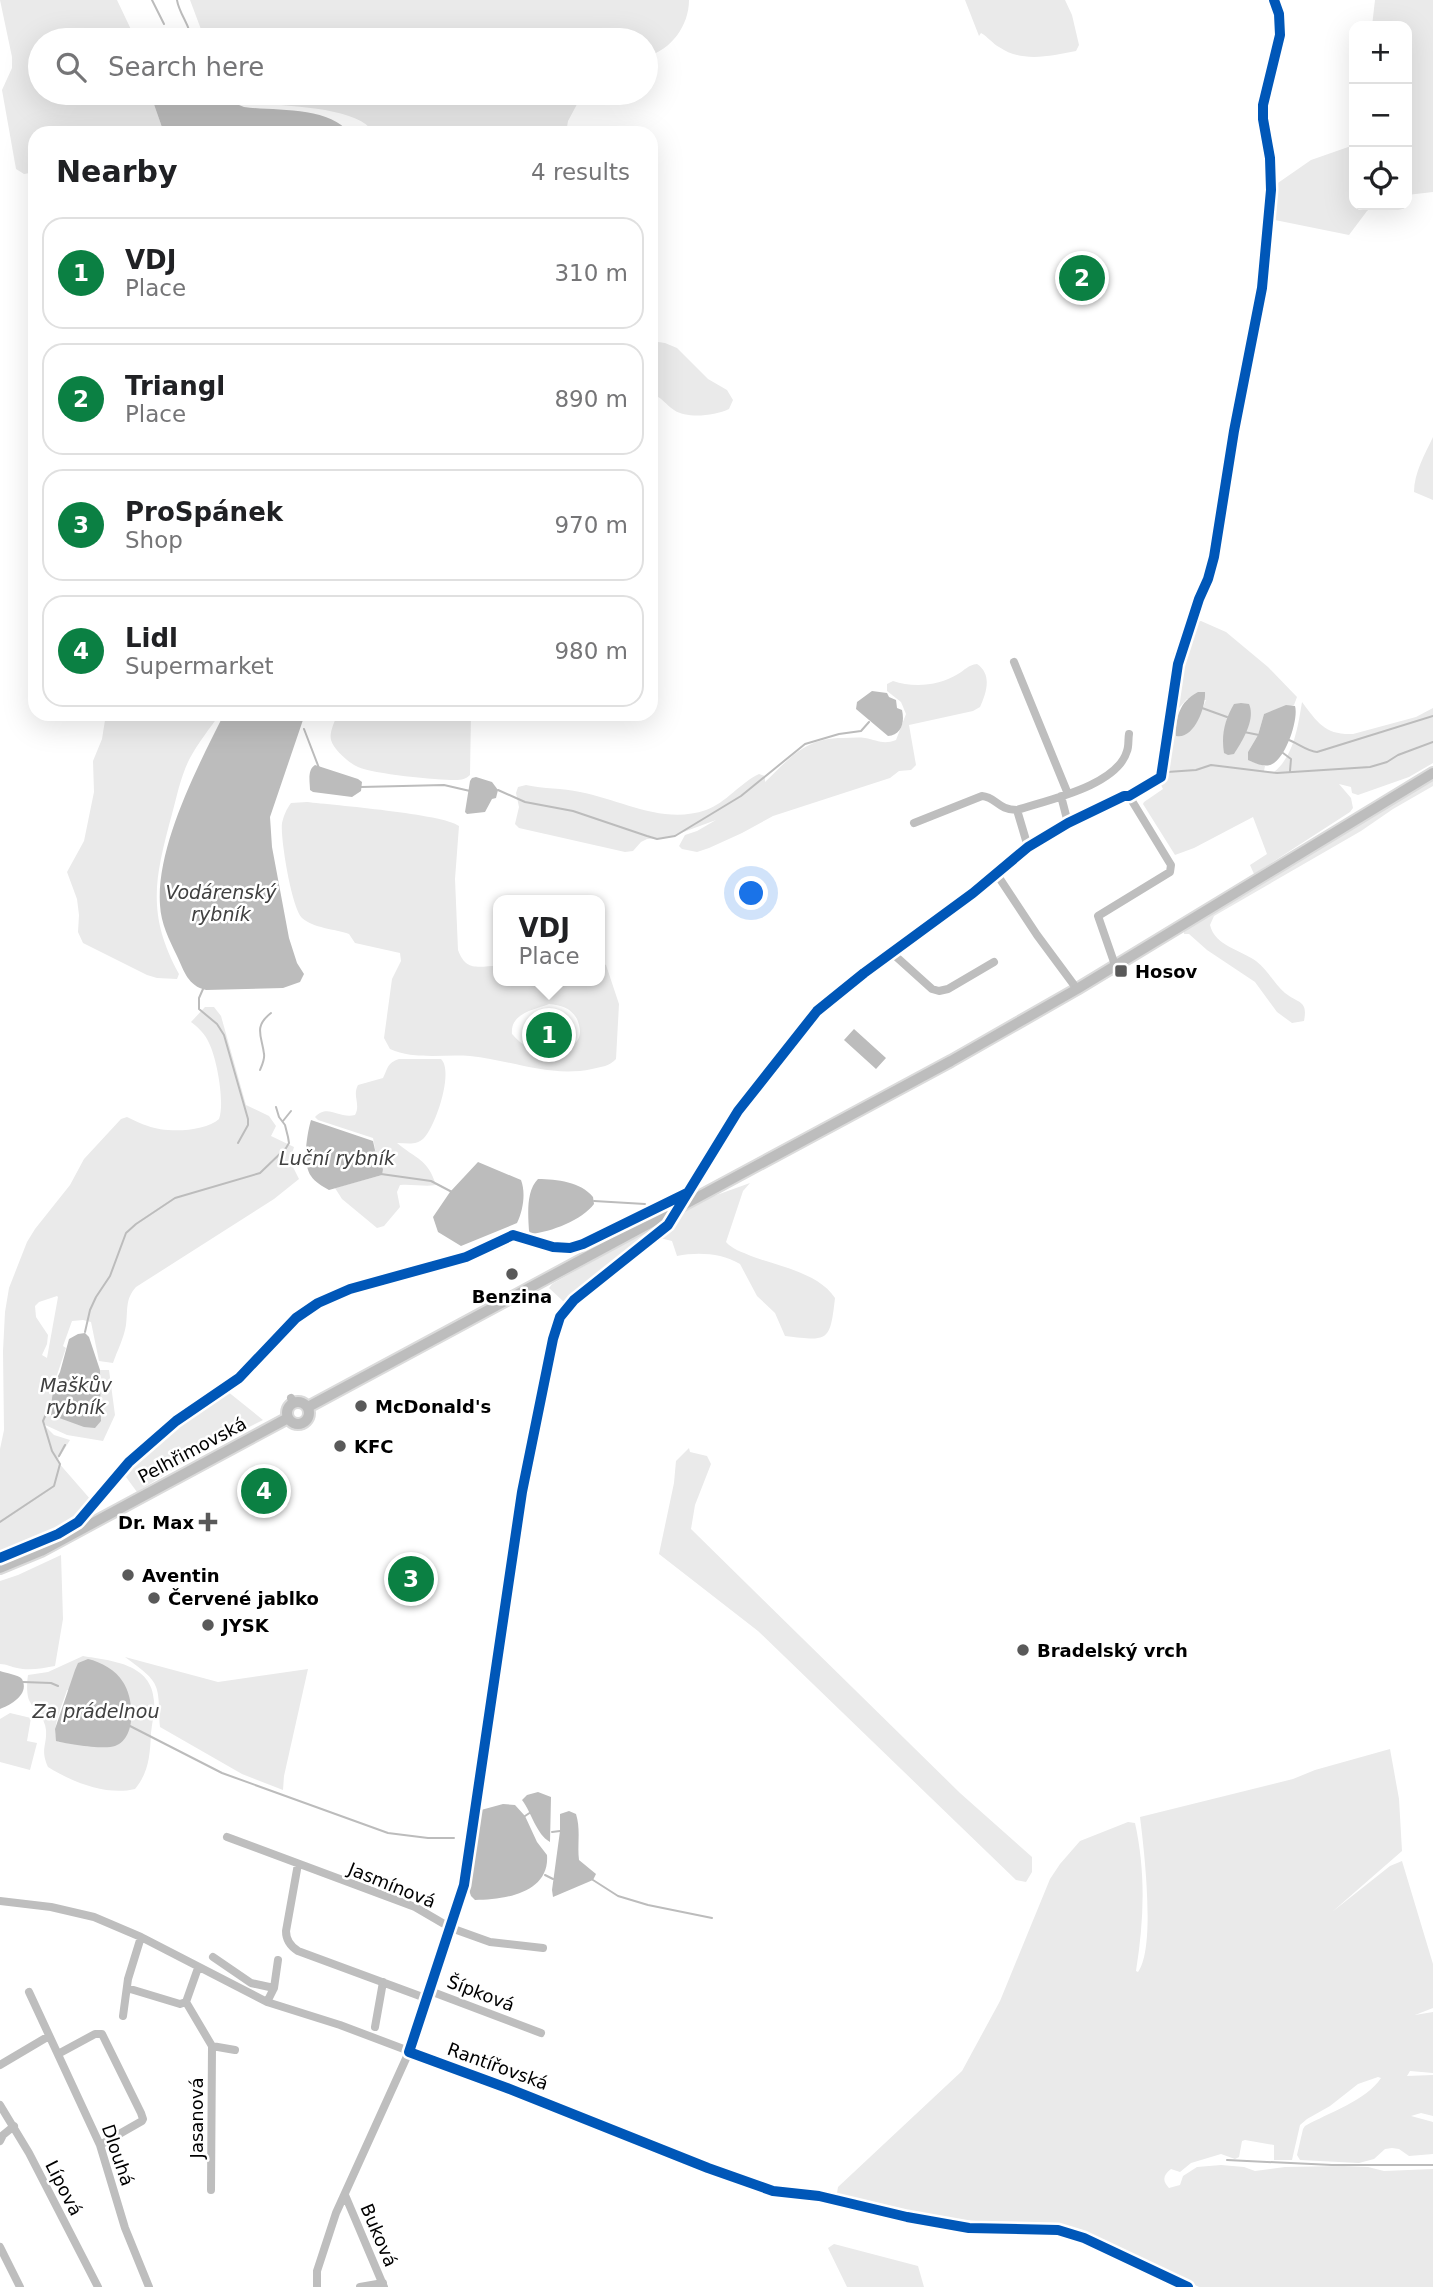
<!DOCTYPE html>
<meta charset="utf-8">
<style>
:root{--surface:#fff;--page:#f6f6f6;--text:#202124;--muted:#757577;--line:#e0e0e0;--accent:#0b8043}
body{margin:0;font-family:"DejaVu Sans",sans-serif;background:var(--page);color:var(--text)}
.controls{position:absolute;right:21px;top:21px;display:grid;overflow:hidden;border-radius:14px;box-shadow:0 7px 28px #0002}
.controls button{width:63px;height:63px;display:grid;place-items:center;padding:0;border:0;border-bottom:2px solid var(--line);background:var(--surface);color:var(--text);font:35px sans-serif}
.you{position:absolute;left:752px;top:894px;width:24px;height:24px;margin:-18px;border:5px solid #fff;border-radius:50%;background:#1a73e8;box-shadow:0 0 0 10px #1a73e833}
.badge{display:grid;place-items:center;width:46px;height:46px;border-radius:50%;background:var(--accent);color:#fff;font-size:23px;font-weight:700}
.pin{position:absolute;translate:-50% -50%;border:4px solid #fff;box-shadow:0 2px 7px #0006}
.popup{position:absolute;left:493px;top:895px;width:112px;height:91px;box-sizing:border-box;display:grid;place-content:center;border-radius:14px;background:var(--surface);filter:drop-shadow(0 2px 5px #0005);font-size:23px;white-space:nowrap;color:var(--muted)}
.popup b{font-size:26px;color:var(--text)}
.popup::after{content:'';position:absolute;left:50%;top:100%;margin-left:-14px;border:14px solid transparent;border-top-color:var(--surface)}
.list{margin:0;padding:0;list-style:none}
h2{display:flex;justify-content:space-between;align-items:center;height:91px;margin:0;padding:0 28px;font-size:30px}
h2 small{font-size:23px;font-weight:400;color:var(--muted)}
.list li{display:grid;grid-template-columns:46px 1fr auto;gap:21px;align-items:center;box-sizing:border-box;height:112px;margin:0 14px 14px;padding:0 14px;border:2px solid var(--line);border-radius:21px}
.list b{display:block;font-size:26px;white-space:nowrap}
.list p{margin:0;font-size:23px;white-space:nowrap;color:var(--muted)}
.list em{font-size:23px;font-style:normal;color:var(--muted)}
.icon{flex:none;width:38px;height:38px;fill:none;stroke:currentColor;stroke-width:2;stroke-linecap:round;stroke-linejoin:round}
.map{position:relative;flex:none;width:1433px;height:2287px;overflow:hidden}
.search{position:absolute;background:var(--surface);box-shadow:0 7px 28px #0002;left:28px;top:28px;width:630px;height:77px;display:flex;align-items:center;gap:18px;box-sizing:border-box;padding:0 24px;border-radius:38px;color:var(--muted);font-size:26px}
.panel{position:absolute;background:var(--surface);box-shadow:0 7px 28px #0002;left:28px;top:126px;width:630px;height:595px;border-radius:21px}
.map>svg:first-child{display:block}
</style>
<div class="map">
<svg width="1433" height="2287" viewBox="0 0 1433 2287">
<rect width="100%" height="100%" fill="#fff"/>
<path fill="#eaeaea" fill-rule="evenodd" d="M 0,0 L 117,0 L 136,40 L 40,40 L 40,93 L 150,93 L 164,133 L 35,133 L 35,172 L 24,174 L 16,169 L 2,90 L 12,68 L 12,57 Z
M 190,0 L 689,0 C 689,26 671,50 646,57 L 646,40 L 205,40 Z
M 965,0 L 1065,0 L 1072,15 L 1079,45 L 1076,51 C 1050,56 1022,63 999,47 C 992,43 988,37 981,33 L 979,36 Z
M 1375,0 L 1433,0 L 1433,192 L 1407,195 L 1407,26 L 1372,26 Z
M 237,93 L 583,93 L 568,121 L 566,133 L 370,133 L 370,128 C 351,107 285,106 256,103 L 243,100 Z
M 1354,145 L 1354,205 L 1375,205 L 1367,211 L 1349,235 L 1270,219 L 1275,185 L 1311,160 Z
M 651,341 L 665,343 L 677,348 L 708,379 L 727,390 L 733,400 L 729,409 C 714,416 687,419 674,410 C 666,405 661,396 651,394 Z
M 1433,437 L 1433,500 L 1414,492 C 1414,473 1425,454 1433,437 Z
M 1201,621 L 1226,632 L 1268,667 L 1297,697 L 1294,705 L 1264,714 L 1258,735 L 1248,752 L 1250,761 L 1265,766 L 1264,771 L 1274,772 C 1294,756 1298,726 1302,702 C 1318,723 1325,735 1353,734 L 1416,717 L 1433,708 L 1433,763 L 1409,777 L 1358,795 L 1352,793 L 1351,787 L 1339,784 L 1351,798 L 1353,808 L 1350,812 L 1254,874 L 1250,865 L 1267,854 L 1253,817 L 1194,848 L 1175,855 L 1143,804 L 1144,802 L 1163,789 L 1160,783 L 1169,751 L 1175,689 L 1172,676 L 1173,654 L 1185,628 L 1190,623 ZM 1187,699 L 1206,700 L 1196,723 L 1176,732 L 1179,708 Z
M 977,664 C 992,674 987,692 980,707 L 973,711 L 909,725 L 916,765 L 911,770 L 899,771 L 890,778 L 773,816 L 742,833 L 709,848 L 697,852 L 682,849 L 679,846 L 685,835 L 697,831 L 716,820 L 670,837 L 647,839 L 641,842 L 633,851 L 625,852 L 519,828 L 515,824 L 519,807 L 516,793 L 518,787 L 526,785 C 544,789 562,788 580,792 C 622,800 663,825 706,810 C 726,803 740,783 759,774 L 765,776 L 765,782 C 791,757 805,738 843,738 C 850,738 858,737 865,738 C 877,740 883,745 896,740 L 906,714 L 901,702 L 887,691 L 887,684 L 893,681 C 913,688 939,686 958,674 C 965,670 968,665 977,664 Z
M 106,714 L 220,714 C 210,728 198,743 190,758 C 181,775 177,796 172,814 C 155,877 146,914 179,974 L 177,979 L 157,978 L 147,975 L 83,943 L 78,932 L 79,915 L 77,899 L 67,872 L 84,841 L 94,792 L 93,761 L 102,739 Z
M 337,714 L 471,714 L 470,775 C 466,779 462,780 455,780 C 438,780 372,774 358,767 C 349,763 334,750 331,740 C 329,732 335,722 337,714 Z
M 1433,778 L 1433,786 L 1393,809 L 1361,831 L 1214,916 L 1210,925 C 1215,946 1241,950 1256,961 C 1268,970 1274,984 1285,993 C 1299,1004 1308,1000 1304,1021 L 1292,1023 L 1277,1012 L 1255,982 L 1207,950 L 1189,934 L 1184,934 L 1184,928 Z
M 307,802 C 333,805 444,814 459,826 L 455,879 L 458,950 C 466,972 478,966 498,966 L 498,981 L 600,981 L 600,962 L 606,965 L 619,1004 L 616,1059 C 610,1066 601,1067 592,1069 C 550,1078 511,1060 470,1056 C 444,1054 414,1060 390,1049 L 384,1038 L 392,979 L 401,961 L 400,953 L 355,943 L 349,934 C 335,929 313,928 302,918 C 292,909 280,838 282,823 C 284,815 286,810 291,803 ZM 549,1004 C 561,1005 571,1008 577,1019 C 592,1054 546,1055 525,1045 C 520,1043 516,1038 512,1034 C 510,1013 534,1010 549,1004 Z
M 205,1007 L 214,1007 L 221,1016 L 246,1105 L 269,1116 L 276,1126 L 271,1136 L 294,1147 L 290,1161 L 299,1179 L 274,1199 L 136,1287 C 125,1299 128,1310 126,1325 C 124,1338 117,1351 113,1363 L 99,1361 L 91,1322 L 83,1320 L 72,1321 L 63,1346 L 66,1348 L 54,1384 L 50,1412 L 101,1421 L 100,1370 L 109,1370 L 115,1415 L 103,1441 L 67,1435 L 43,1424 L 54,1435 L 70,1440 L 57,1461 L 91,1500 L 62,1529 L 0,1557 L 0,1449 L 4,1430 L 3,1351 L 5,1312 L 9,1288 L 27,1242 L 35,1229 L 70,1185 L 84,1159 L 121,1119 L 127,1117 C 134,1120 141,1124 148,1126 C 165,1133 205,1132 219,1119 C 225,1103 217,1059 209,1043 C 205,1034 199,1028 191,1022 ZM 57,1296 L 58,1297 L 47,1358 L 42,1355 L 47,1344 L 48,1335 L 36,1317 L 35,1306 L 39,1302 Z
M 399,1059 L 441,1059 C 454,1071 436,1126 424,1138 C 416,1146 407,1143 397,1143 C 416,1159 428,1159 436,1185 C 425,1187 413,1184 400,1185 L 397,1192 L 400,1207 L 384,1226 L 377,1228 L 342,1199 L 335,1188 L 382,1175 L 377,1159 L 373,1138 L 318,1120 L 315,1117 C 328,1103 338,1119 355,1115 C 361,1104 352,1096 358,1085 L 383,1078 C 388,1068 387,1063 399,1059 Z
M 750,1183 L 743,1191 L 726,1242 C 732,1249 742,1252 751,1256 C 778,1266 819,1273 835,1298 C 830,1343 828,1341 785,1336 L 775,1313 L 757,1296 L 740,1264 C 721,1253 698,1252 677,1256 L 672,1241 L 656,1237 L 679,1213 L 711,1197 Z
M 666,1220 L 664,1225 L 564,1302 L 549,1288 L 552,1284 Z
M 502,1233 L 517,1233 L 519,1237 C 512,1251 431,1274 413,1275 L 407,1267 L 450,1259 Z
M 227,1391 L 263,1420 L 204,1450 L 137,1492 L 123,1473 L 187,1418 Z
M 689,1448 L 690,1452 L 707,1456 L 711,1464 L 695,1505 L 691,1529 L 960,1793 L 1032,1857 L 1032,1872 L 1026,1882 L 1016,1880 L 758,1631 L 659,1554 L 674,1483 L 676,1461 Z
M 61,1555 L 63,1619 L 55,1666 C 44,1668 29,1671 17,1668 C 11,1667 7,1664 0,1664 L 0,1581 L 18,1575 Z
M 83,1656 C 111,1661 152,1663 154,1701 C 155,1711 152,1723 151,1733 C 150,1755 149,1772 135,1789 C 107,1796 72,1782 48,1767 C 40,1749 47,1746 46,1730 C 45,1717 35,1712 30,1702 C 26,1696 27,1681 28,1675 L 48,1672 ZM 67,1690 L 131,1715 L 128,1732 L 104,1747 L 58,1742 C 50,1728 63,1704 67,1690 Z
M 125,1657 L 218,1682 L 308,1669 L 284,1776 L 283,1790 L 242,1774 L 160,1727 C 158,1683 162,1684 125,1657 Z
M 10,1713 L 31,1718 L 27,1741 L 37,1743 L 30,1770 L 0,1762 L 0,1719 Z
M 1390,1749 L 1399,1799 L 1402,1851 L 1332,1912 L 1390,1866 L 1402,1861 L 1433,1964 L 1433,2008 L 1415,2015 L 1433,2012 L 1433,2073 L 1410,2071 L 1407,2076 L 1433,2075 L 1433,2116 L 1421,2113 L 1411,2116 L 1433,2122 L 1433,2154 L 1409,2156 L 1399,2149 L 1392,2148 L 1385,2149 L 1374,2159 L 1359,2163 L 1300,2160 L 1297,2155 L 1303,2129 L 1305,2126 C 1328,2113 1367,2100 1381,2078 L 1378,2077 L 1358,2084 L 1330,2106 L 1307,2119 L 1300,2125 L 1292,2160 L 1274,2160 L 1274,2145 L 1245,2140 L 1242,2141 L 1239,2157 L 1235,2159 L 1221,2154 L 1191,2163 L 1180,2172 L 1171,2169 C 1163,2175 1162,2181 1169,2188 L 1180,2185 L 1183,2176 L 1197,2167 L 1221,2165 L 1244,2167 L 1255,2171 L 1285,2167 L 1344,2166 L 1368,2167 L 1384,2171 L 1433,2169 L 1433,2287 L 1199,2287 L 1115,2247 L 1067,2226 L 998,2223 L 943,2218 L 861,2201 L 840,2196 L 837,2193 L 838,2187 L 962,2071 L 1000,2001 L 1050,1879 L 1060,1864 L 1080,1841 L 1128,1822 L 1135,1823 C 1146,1873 1144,1921 1136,1971 L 1138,1972 C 1156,1948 1144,1849 1140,1817 L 1293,1779 L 1315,1770 Z
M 834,2244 L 918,2266 L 924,2287 L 847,2287 L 828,2248 Z"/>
<path fill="#bcbcbc" d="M 150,93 L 228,93 L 239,105 L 244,107 C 274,111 330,106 349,133 L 164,133 Z
M 872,691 L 887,693 L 889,697 L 896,700 L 897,708 L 902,710 C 905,723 901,735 888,736 L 856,709 L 857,702 Z
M 1198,692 L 1205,692 C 1206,707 1194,740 1176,736 C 1176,717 1179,702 1198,692 Z
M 1241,703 L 1249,704 C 1256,719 1242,742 1234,754 L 1228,755 L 1224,753 C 1221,735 1225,719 1234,704 Z
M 1286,705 L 1295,706 C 1299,719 1285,761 1270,765 C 1263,767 1254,763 1248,760 L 1248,752 L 1258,735 L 1264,714 Z
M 224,714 L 305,714 L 270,817 L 272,847 L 289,938 L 297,963 L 304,974 L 300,982 L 283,988 L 206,990 C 188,986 184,971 177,956 C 169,939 161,924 160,905 C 156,846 198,766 224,714 Z
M 315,765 L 358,779 L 362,782 L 361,791 L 352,797 L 313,792 L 310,790 C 310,782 307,770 315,765 Z
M 476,777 L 492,782 L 498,790 L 496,798 L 492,799 L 485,812 L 467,814 L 465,812 L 470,781 L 472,778 Z
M 854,1029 L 886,1058 L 876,1069 L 844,1040 Z
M 311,1120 L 373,1141 L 377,1159 L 383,1169 L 382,1175 L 329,1190 C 322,1186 315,1182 311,1176 C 302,1163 307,1134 311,1120 Z
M 478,1162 L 521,1180 C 526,1193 523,1211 517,1223 L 461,1246 L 438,1232 L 433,1217 L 450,1192 Z
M 538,1179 C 557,1179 581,1182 593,1197 L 594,1204 C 582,1220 551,1232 531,1234 L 529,1231 C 528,1214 526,1191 538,1179 Z
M 85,1333 L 89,1337 L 100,1370 L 101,1421 L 95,1428 L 84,1427 L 51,1415 L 50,1412 L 54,1384 L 60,1372 L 69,1339 L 78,1334 Z
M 88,1659 C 101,1662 116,1670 123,1682 C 134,1698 137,1738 115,1746 C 105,1750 67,1744 56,1741 L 55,1729 L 75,1670 L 78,1663 Z
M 0,1671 C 5,1673 19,1675 22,1679 C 30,1695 10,1705 0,1709 Z
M 538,1792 L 551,1797 L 550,1842 C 536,1834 532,1813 522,1800 L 527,1795 Z
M 503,1804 L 515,1805 L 525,1816 L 537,1842 L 547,1855 C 550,1893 504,1900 475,1900 L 471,1896 L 468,1887 L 477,1816 L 481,1810 Z
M 569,1811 L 576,1814 C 581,1830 577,1845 579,1860 L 596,1874 L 593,1880 L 553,1897 L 552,1890 L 560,1831 L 560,1814 Z"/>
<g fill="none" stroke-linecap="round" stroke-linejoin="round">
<path stroke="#bcbcbc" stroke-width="2" d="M 152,0 L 164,24
M 177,0 C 179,14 192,28 191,40
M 1202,708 L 1227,717
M 304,729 L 319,768
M 1244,732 L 1259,735
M 1289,740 C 1297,743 1309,752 1317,752 L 1433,716
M 1283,753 L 1291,759 L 1290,771
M 1167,772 L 1196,770 L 1211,765 L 1277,773 L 1370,767 L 1387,762 L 1398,755 L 1433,742
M 361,787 L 444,785 L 470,791
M 498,790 L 525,802 L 573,811 L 647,836 L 657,839 L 675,836 L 741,796 L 805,744 L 839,734 L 861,731 L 869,722
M 203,989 L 199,998 L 199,1009 L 217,1024 L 224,1035 L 248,1119 L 248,1125 L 238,1143
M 260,1070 C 262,1065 265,1059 264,1054 C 262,1036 253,1027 271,1013
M 283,1121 L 291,1111
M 381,1174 L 431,1181 L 452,1192
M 594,1201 L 645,1204
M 85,1332 L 90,1310 L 96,1297 L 110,1276 L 126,1233 L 136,1224 L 175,1198 L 260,1173 L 286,1148 L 289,1143 L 288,1137 L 285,1125 L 279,1117 L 276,1107
M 59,1456 L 65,1445
M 0,1522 L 54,1486 L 60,1464 L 52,1451 L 43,1421 L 46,1414 L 50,1412
M 23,1682 L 51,1683 L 58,1686
M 130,1726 L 222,1773 L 388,1833 L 428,1838 L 454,1838
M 525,1816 L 531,1812
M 552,1832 L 560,1831
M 545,1875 L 553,1879
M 593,1880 L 618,1896 L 648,1905 L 712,1918
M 1227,2160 L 1332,2165 L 1433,2165"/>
<g stroke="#dbdbdb" stroke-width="14">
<path id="major" d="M287 1413a11 11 0 1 1 22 0a11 11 0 1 1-22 0Z
M 308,1407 L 951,1061 L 1077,989 L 1433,773
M 0,1568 L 41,1551 L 288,1418"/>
</g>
<path stroke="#bebebe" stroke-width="8" d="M 1014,662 L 1068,794
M 1061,796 L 1068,823
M 1017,810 L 1028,847
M 914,823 L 982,796 C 996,797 998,810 1017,810 C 1047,800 1117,786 1127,751 C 1129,746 1128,739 1129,734
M 996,873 L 1037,935 L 1077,989
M 892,953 L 932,989 L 939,991 L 948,989 L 994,962
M 291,1398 L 293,1403
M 227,1837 L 415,1907 L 451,1928 L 490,1942 L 543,1948
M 298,1864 L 286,1931 C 286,1940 290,1946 298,1951 L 428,1999
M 0,1901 L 51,1907 L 94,1917 L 141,1937 L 267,2002 L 340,2025 L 507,2088 L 749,2184 L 773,2191 L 819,2196 L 907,2217 L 969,2228 L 1058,2230 L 1084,2238 L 1188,2287
M 213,1957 L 251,1983 L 274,1988
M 127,1988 L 180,2004 L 186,2002 L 198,1968
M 430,1991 L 541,2033
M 29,1992 L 100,2145 L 125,2228 L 149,2287
M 186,2002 L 212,2046 L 211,2190
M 267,2002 L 274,1988 L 278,1960
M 123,2016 L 128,1979 L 141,1937
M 375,2027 L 383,1982
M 212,2046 L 235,2050
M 58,2054 L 95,2034 L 102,2034 L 141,2113 L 143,2119 L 142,2121 L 100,2145
M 0,2065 L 49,2036
M 0,2105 L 29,2153 L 98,2287
M 0,2141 L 3,2135 L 14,2126
M 345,2195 L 384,2287
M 0,2247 L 20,2287
M 317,2287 L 317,2271 L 336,2213 L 409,2052 L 458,1909 L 469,1860 L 522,1492 L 553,1339 L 560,1317 L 574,1300 L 668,1225 L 738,1111 L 817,1011 L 864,973 L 973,893 L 1028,847 L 1068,823 L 1124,796 L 1129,796 L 1171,865 L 1170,872 L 1098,916 L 1115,965
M 360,2287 L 383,2283"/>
<use href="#major" stroke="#bdbdbd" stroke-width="10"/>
<g stroke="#fff" stroke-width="15">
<path id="cycleway" d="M 0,1558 L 58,1534 L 78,1522 L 129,1462 L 176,1421 L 239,1378 L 296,1318 L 318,1303 L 350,1289 L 466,1257 L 513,1235 L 553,1247 L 570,1248 L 583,1244 L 687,1193
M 1188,2287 L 1084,2238 L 1058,2230 L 969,2228 L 907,2217 L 819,2196 L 773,2191 L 708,2168 L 507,2088 L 409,2052 L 464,1885 L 522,1492 L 553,1339 L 560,1317 L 574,1300 L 668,1225 L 738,1111 L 817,1011 L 864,973 L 973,893 L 1028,847 L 1068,823 L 1124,796 L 1129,796 L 1161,777 L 1178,664 L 1199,599 L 1208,579 L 1214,557 L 1234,431 L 1262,288 L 1271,190 L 1270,158 L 1263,119 L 1263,105 L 1280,35 L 1279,14 L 1274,0"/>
</g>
<use href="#cycleway" stroke="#0057b8" stroke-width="10"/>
</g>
<g fill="#595959" stroke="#fff" stroke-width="2.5">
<rect x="1114" y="964" width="14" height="14" rx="3.5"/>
<circle cx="512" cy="1274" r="7"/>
<circle cx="361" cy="1406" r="7"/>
<circle cx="340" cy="1446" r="7"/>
<path d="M204.5 1511.5h7v7h7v7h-7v7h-7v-7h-7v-7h7z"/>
<circle cx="128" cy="1575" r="7"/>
<circle cx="154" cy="1598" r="7"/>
<circle cx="208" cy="1625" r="7"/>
<circle cx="1023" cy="1650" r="7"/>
</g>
<g text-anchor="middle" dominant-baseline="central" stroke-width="5" stroke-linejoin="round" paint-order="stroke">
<g font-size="18" font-weight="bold" fill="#000" stroke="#fff" text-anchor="start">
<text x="1135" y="971">Hosov</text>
<text x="512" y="1296" text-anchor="middle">Benzina</text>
<text x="375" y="1406">McDonald's</text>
<text x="354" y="1446">KFC</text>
<text x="194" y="1522" text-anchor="end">Dr. Max</text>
<text x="142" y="1575">Aventin</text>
<text x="168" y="1598">Červené jablko</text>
<text x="222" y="1625">JYSK</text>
<text x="1037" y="1650">Bradelský vrch</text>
</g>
<g font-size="18" fill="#000" stroke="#fff">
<text transform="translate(192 1450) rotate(-28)">Pelhřimovská</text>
<text transform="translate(392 1885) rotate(22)">Jasmínová</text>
<text transform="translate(481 1993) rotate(21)">Šípková</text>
<text transform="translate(498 2066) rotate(20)">Rantířovská</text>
<text transform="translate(196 2118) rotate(-90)">Jasanová</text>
<text transform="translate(118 2155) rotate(71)">Dlouhá</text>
<text transform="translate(64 2188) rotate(63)">Lípová</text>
<text transform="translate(379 2235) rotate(67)">Buková</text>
</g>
<g font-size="19" font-style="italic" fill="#404040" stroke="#fff">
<text x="221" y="892">Vodárenský<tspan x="221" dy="22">rybník</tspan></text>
<text x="337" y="1158">Luční rybník</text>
<text x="76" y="1385">Maškův<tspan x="76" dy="22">rybník</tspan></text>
<text x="96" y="1711">Za prádelnou</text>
</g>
</g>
</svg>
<div class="controls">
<button>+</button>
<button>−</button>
<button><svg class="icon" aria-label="locate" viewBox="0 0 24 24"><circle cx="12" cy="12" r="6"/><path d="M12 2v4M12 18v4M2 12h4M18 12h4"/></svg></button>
</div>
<div class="you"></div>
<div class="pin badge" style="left:549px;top:1035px">1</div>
<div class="popup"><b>VDJ</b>Place</div>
<div class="pin badge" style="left:1082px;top:278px">2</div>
<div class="pin badge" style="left:411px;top:1579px">3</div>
<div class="pin badge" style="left:264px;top:1491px">4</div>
<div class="search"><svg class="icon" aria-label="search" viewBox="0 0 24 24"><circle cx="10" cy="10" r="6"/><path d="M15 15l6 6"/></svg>Search here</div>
<section class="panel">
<h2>Nearby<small>4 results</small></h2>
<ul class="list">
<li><span class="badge">1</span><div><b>VDJ</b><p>Place</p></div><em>310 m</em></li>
<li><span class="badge">2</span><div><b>Triangl</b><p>Place</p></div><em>890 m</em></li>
<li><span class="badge">3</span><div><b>ProSpánek</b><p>Shop</p></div><em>970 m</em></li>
<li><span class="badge">4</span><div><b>Lidl</b><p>Supermarket</p></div><em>980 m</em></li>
</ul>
</section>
</div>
